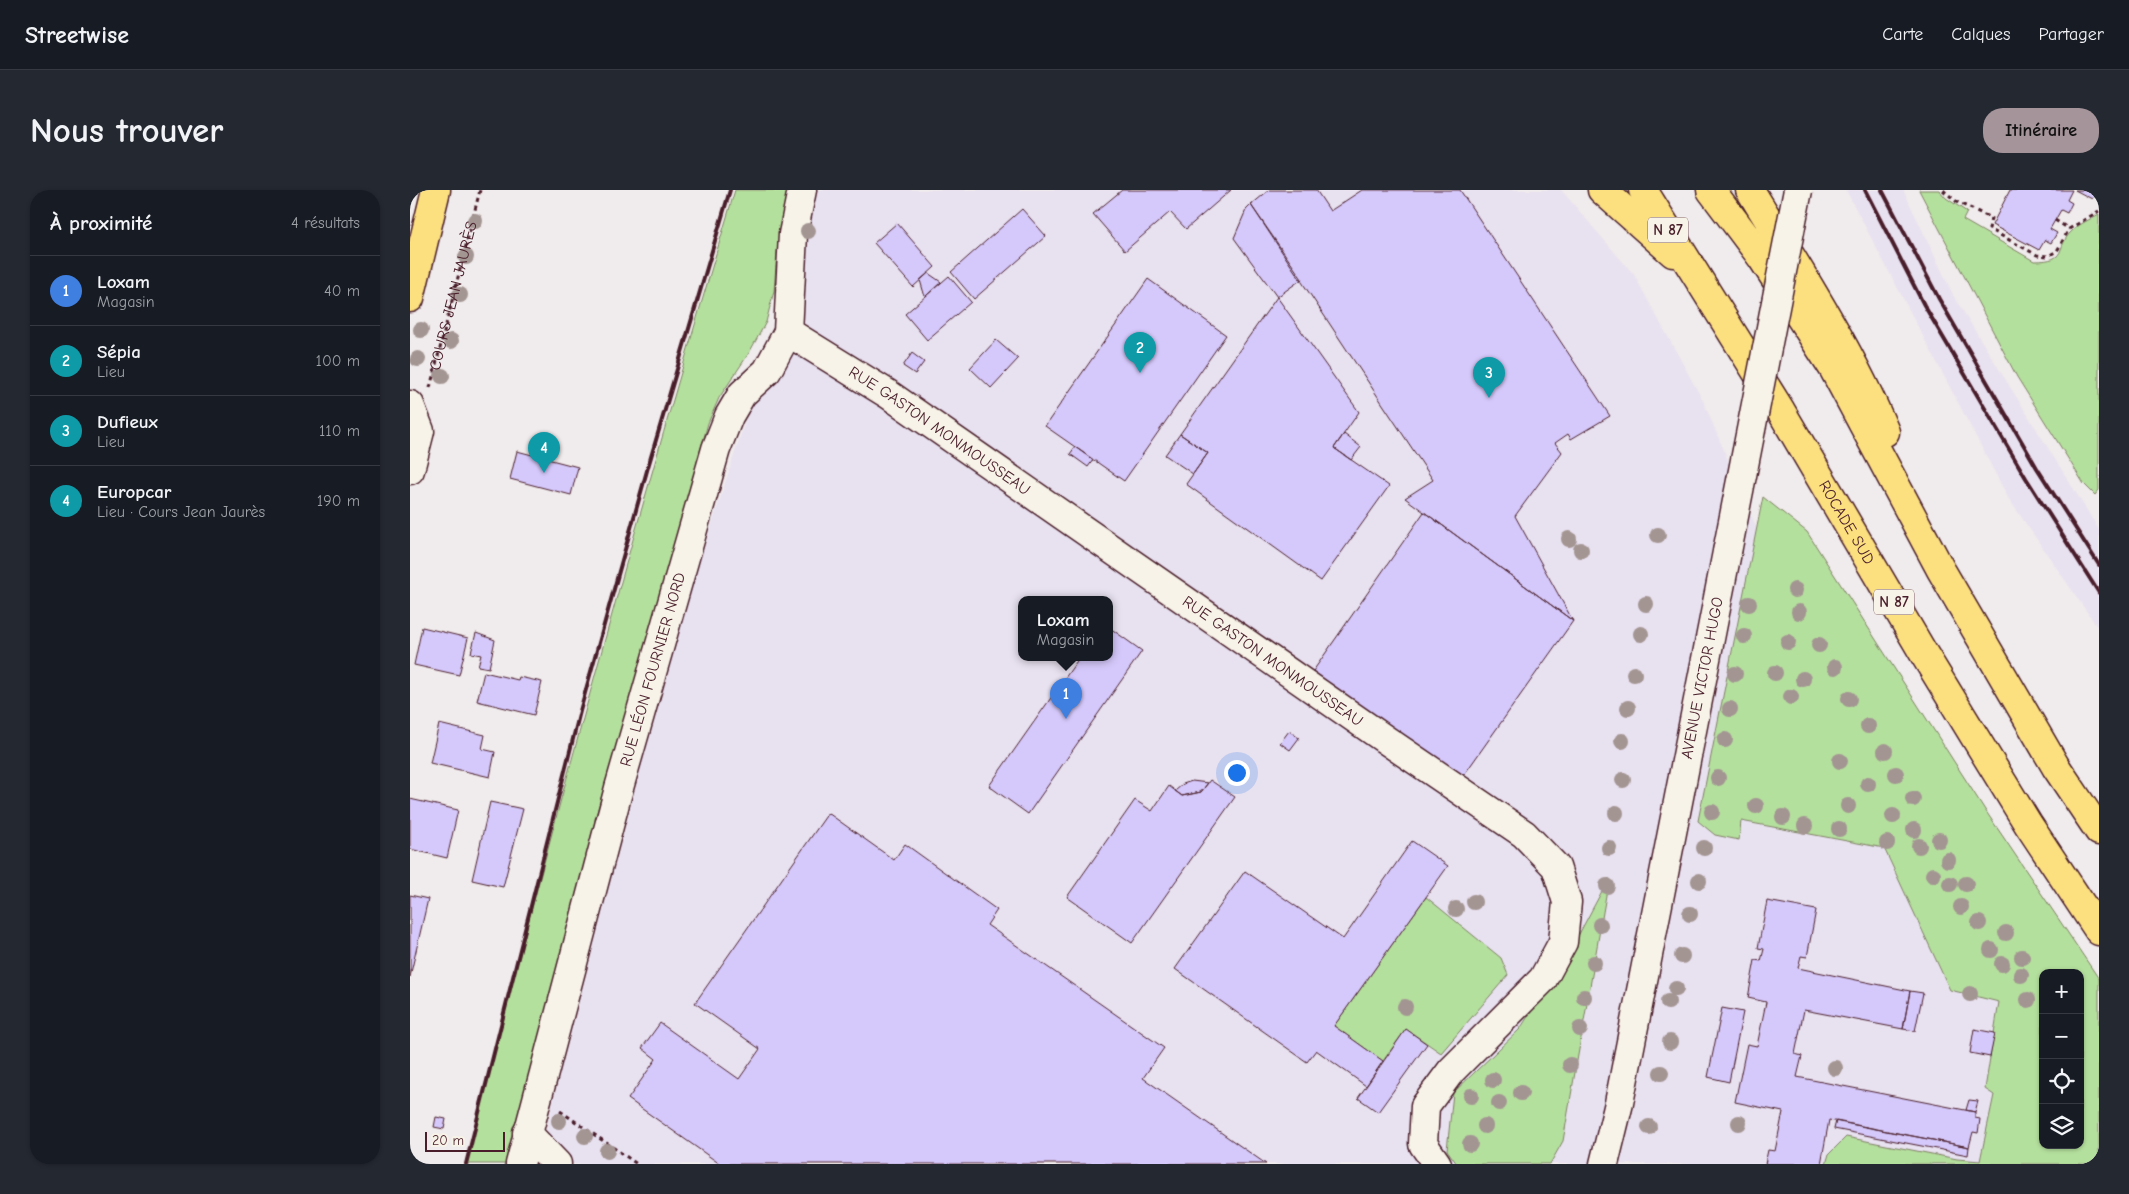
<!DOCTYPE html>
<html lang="fr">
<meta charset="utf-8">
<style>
:root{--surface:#171b24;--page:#242831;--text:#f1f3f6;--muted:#9ea1a6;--line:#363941;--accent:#a6949b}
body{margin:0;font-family:"Comic Neue",sans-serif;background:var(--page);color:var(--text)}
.controls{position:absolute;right:15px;bottom:15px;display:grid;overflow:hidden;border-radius:10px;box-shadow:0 1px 4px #0004}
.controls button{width:45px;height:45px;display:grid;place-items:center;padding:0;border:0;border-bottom:1px solid var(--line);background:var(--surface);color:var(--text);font:25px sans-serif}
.scale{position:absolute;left:15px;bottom:12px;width:80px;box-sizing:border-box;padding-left:5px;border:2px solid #4a1f2b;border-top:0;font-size:14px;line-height:18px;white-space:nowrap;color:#4a1f2b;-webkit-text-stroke:4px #f7f3e8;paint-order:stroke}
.you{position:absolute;left:826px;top:582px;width:18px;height:18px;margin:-12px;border:4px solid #fff;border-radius:50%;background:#1a73e8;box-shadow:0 0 0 8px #1a73e833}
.badge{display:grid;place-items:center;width:32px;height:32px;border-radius:50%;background:var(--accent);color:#fff;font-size:16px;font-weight:700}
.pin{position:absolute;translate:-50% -41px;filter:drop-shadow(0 1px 2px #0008)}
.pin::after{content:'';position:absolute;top:26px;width:18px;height:15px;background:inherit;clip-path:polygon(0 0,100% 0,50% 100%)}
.popup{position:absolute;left:608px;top:406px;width:95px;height:65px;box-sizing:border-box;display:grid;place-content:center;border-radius:10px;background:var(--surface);filter:drop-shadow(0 1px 4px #0005);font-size:16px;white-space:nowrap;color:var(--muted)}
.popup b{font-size:19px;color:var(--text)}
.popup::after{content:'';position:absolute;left:50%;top:100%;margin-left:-10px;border:10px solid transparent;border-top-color:var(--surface)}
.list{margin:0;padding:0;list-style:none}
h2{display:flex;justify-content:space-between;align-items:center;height:65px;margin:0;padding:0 20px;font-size:21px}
h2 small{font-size:16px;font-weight:400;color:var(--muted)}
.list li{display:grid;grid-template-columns:32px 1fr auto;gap:15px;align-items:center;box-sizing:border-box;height:70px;padding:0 20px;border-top:1px solid var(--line)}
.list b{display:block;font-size:19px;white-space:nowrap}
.list p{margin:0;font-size:16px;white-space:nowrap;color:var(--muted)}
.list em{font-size:16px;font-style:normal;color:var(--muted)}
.icon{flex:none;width:28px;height:28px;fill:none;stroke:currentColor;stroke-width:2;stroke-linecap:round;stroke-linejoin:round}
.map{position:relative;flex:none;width:1689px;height:974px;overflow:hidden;border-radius:20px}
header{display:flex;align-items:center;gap:30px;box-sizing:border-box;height:70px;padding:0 25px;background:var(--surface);border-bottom:1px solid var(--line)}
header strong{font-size:24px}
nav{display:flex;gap:28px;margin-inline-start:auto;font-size:18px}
.intro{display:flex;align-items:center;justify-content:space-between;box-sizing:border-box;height:120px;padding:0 30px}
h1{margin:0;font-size:35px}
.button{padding:12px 22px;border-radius:20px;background:var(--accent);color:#111;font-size:18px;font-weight:700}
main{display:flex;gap:30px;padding:0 30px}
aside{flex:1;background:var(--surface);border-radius:20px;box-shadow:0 1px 4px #0004}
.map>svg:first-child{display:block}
</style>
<header>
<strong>Streetwise</strong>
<nav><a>Carte</a><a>Calques</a><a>Partager</a></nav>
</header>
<div class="intro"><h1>Nous trouver</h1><a class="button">Itinéraire</a></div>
<main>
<aside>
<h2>À proximité<small>4 résultats</small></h2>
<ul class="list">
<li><span class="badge" style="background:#3f7fe0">1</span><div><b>Loxam</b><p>Magasin</p></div><em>40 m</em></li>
<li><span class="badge" style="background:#0f9aa8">2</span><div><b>Sépia</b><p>Lieu</p></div><em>100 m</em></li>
<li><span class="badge" style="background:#0f9aa8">3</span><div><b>Dufieux</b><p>Lieu</p></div><em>110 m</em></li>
<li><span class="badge" style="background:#0f9aa8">4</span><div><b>Europcar</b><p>Lieu · Cours Jean Jaurès</p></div><em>190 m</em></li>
</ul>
</aside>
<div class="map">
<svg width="1689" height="974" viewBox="0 0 1689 974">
<rect width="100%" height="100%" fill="#f0ebec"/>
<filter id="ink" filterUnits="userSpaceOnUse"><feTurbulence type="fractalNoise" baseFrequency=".02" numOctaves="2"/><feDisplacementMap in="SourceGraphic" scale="10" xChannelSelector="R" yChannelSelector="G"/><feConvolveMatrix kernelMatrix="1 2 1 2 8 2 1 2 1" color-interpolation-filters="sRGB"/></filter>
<g filter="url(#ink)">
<path fill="#e8e1f0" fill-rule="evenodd" d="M 406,0 L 1151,0 L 1224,85 L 1293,211 L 1375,406 L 1600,826 L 1633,955 L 1670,955 L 1689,924 L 1689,974 L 128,974 L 147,895 L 265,447 L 394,51 ZM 612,410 L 700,410 L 700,468 L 612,468 Z
M 1436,0 L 1493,0 L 1544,107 L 1689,340 L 1689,439 L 1599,309 Z"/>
<path fill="#b4e09d" stroke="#7f8064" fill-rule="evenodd" d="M 325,0 L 379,0 L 367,61 L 364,101 L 356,132 L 339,163 L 309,208 L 298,233 L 238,449 L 185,629 L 186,640 L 132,845 L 116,894 L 97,974 L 56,974 C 138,647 228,323 325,0 Z
M 1509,0 L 1529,0 L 1536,8 L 1557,22 L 1553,30 L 1624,71 C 1660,71 1644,58 1662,41 C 1669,34 1681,29 1689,24 L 1689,300 L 1685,305 L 1674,294 L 1607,187 Z
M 1353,307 L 1397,342 L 1575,620 L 1689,789 L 1689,974 L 1416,974 L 1419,964 L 1436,947 L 1547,969 L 1570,971 L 1584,905 L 1575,899 L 1589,812 L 1540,800 L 1474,658 L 1331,631 L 1329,650 L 1305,645 L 1288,631 ZM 1633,783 L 1670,783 L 1670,955 L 1633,955 Z
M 1199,688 L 1153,951 L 1140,974 L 1047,974 L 1037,960 L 1043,903 L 1110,839 L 1160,761 Z
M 1016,707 L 1091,768 L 1098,785 L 1031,863 L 996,839 L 973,871 L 924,836 Z"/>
<path fill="#d5c9fb" stroke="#4a1f2b" d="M 712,0 L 821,0 L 776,39 L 760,22 L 715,61 L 683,24 Z
M 859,0 L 906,0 L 920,21 L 952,0 L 1050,0 L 1200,226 L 1161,249 L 1158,244 L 1145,253 L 1152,262 L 1105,326 L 1163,431 L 995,308 L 1023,290 L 841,15 Z
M 1600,0 L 1662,0 L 1657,10 L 1662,13 L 1657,23 L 1651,20 L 1640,39 L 1647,43 L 1641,53 L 1635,50 L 1629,60 L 1582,35 Z
M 1665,0 L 1687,0 L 1682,9 Z
M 841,15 L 892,89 L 867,107 L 824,48 L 836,20 Z
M 612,19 L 636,46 L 564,109 L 541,82 Z
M 487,33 L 525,77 L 503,97 L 464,53 Z
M 518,83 L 531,92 L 515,107 L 510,90 Z
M 539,86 L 561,112 L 517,150 L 495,124 Z
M 738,89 L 816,145 L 714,291 L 635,236 Z
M 867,107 L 949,222 L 924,258 L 979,296 L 911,391 L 776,294 L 798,263 L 770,244 Z
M 586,150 L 608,169 L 581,198 L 560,178 Z
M 502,163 L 514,172 L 505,184 L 493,176 Z
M 770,244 L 798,263 L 783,284 L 755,265 Z
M 934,244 L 951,257 L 941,270 L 924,258 Z
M 665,257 L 683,270 L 678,277 L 660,264 Z
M 107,261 L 168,277 L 161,305 L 100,289 Z
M 1014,322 L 1163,431 L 1051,589 L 901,484 Z
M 12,437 L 58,448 L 49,485 L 4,475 Z
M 700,438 L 732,461 L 618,624 L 579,596 L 669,468 L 700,468 Z
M 66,443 L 85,450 L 79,478 L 68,476 L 71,465 L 61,463 Z
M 74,482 L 108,490 L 109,487 L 132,492 L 124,525 L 67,511 Z
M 29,534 L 75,545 L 72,559 L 85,562 L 80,587 L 20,573 Z
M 879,541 L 889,548 L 880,560 L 870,553 Z
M 800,590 L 825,607 L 722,753 L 657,707 L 725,610 L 742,621 L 759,596 L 772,606 L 791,602 Z
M 782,591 L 798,593 L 791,602 L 772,606 L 765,601 L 773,594 Z
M 0,609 L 48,620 L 37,668 L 0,659 Z
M 80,612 L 113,619 L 93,697 L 62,690 Z
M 418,623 L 484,670 L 495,654 L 587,720 L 577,735 L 754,858 L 733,888 L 856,974 L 310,974 L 218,909 L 246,869 L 232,858 L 250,833 L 329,889 L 350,859 L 285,813 Z
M 1002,651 L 1038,676 L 924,836 L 973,871 L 956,896 L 906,860 L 897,872 L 765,779 L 835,681 L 933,749 Z
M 0,705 L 18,709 L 0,787 Z
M 1357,711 L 1406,720 L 1397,767 L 1391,766 L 1388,778 L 1500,801 L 1493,839 L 1394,820 L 1385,864 L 1392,866 L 1387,887 L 1565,922 L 1565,928 L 1570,929 L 1568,943 L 1563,942 L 1559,957 L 1419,930 L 1411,974 L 1355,974 L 1358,960 L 1365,961 L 1373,922 L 1325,912 L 1337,854 L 1347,856 L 1356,812 L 1338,808 L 1345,770 L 1351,771 L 1354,759 L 1348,758 Z
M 1500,801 L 1513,803 L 1505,841 L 1493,839 Z
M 1312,818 L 1333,822 L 1319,892 L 1298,887 Z
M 996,839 L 1017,854 L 968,922 L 948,908 Z
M 1564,839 L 1585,843 L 1580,867 L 1560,863 Z
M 1559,910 L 1568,911 L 1565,922 L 1556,920 Z
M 26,927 L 36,929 L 34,939 L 24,937 Z
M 1426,931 L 1559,957 L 1558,965 L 1424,939 Z"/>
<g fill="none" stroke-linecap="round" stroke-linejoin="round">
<g stroke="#4a1f2b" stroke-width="31">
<g id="minor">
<path id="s2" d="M 378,142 L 478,204 L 976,550 L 1114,644 L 1146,677 L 1157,712 L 1153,752 L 1133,789 L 1041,881 L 1015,916 L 1013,954 L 1027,974"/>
<path d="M 0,215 L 10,241 L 0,280"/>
<path d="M 117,943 L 147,974"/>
<path id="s3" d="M 110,974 L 209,598 L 306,259 L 319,226 L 332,204 L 357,181 L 378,142 L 383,44 L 392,0"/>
<path id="s4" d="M 1194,974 L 1209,913 L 1317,362"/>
</g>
</g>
<g stroke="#4a1f2b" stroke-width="31">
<path id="major" d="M 0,108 L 26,0"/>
</g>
<g stroke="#4a1f2b" stroke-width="31">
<g id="highway">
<path d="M 1192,0 L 1263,63"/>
<path id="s5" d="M 1233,0 L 1371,221 L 1514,464 L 1618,634 L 1689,741"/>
<path d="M 1301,0 L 1352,68 L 1423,178 L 1531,380 L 1646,577 L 1689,641"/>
<path d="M 1340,0 C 1387,77 1440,158 1475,242"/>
</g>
</g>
<g stroke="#4a1f2b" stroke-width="3" stroke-dasharray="4 4" stroke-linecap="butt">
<path d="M 1533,0 L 1547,12 L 1581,28 L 1579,39 L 1627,65 L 1638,66 L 1647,61 L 1659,39 L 1689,21"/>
<path d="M 1645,30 L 1659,39"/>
<path id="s1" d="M 20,198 L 70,0"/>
<path d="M 150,921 L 227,974"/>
</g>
<use href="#minor" stroke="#f7f3e8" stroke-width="28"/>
<use href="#major" stroke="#fce080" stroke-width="28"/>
<use href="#highway" stroke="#fce080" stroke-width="28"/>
<path stroke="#4a1f2b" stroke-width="4" d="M 1455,0 L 1514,115 L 1616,288 L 1689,403
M 1472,0 L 1529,109 L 1627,278 L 1689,375
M 56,974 L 170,521 L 238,277 L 320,0"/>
<g stroke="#4a1f2b" stroke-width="31" stroke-linecap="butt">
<path id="minor-bridge" d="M 1317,362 L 1388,0"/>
</g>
<use href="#minor-bridge" stroke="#f7f3e8" stroke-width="28"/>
</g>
<g fill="#a39592">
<circle cx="65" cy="31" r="8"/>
<circle cx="398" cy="41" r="8"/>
<circle cx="56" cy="67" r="8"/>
<circle cx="50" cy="105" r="8"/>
<circle cx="11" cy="140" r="8"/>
<circle cx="41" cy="151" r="8"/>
<circle cx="8" cy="169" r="8"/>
<circle cx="32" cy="186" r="8"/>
<circle cx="1248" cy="345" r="8"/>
<circle cx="1159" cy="349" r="8"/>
<circle cx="1171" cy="360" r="8"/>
<circle cx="1385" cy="400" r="8"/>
<circle cx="1236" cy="414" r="8"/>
<circle cx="1339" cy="414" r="8"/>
<circle cx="1389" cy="422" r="8"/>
<circle cx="1231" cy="444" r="8"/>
<circle cx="1334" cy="446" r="8"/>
<circle cx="1378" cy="452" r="8"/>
<circle cx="1409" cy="455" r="8"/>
<circle cx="1425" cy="477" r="8"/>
<circle cx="1365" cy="483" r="8"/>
<circle cx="1224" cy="484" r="8"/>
<circle cx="1325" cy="484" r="8"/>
<circle cx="1393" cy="489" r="8"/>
<circle cx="1381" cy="507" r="8"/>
<circle cx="1439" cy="509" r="8"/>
<circle cx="1218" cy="518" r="8"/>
<circle cx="1320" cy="519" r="8"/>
<circle cx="1458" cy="536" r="8"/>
<circle cx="1315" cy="550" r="8"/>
<circle cx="1212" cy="551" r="8"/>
<circle cx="1475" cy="561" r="8"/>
<circle cx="1430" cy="571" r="8"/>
<circle cx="1486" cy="584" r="8"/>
<circle cx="1308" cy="588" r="8"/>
<circle cx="1213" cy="590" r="8"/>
<circle cx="1458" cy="594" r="8"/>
<circle cx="1503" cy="609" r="8"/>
<circle cx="1346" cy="616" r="8"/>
<circle cx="1438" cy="616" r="8"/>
<circle cx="1302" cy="622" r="8"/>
<circle cx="1206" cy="623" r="8"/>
<circle cx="1483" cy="626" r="8"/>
<circle cx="1373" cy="627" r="8"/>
<circle cx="1395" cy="636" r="8"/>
<circle cx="1429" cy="639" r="8"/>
<circle cx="1504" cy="640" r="8"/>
<circle cx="1529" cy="650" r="8"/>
<circle cx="1477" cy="653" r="8"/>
<circle cx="1509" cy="656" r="8"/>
<circle cx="1199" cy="658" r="8"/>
<circle cx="1294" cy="658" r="8"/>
<circle cx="1538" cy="670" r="8"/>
<circle cx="1523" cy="685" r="8"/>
<circle cx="1289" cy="691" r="8"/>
<circle cx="1540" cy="694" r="8"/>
<circle cx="1556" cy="694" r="8"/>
<circle cx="1197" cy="696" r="8"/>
<circle cx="1064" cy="712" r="8"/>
<circle cx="1551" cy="717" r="8"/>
<circle cx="1046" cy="719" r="8"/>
<circle cx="1280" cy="724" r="8"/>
<circle cx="1569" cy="733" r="8"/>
<circle cx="1190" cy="735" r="8"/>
<circle cx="1596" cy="743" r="8"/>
<circle cx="1581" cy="760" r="8"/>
<circle cx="1272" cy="766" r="8"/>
<circle cx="1612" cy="767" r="8"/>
<circle cx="1184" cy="773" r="8"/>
<circle cx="1592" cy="774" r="8"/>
<circle cx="1611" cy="785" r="8"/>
<circle cx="1266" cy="799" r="8"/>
<circle cx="1560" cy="804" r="8"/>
<circle cx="1174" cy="807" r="8"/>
<circle cx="1618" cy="810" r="8"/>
<circle cx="1258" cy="812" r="8"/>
<circle cx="995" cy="817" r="8"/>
<circle cx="1170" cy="839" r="8"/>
<circle cx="1260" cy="852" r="8"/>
<circle cx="1160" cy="875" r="8"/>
<circle cx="1425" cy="878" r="8"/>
<circle cx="1251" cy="883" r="8"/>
<circle cx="1083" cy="890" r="8"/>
<circle cx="1111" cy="903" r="8"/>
<circle cx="1061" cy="906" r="8"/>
<circle cx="1089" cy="913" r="8"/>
<circle cx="149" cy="931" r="8"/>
<circle cx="1329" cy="933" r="8"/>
<circle cx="1075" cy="936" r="8"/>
<circle cx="1239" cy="937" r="8"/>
<circle cx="175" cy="946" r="8"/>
<circle cx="1060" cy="954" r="8"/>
<circle cx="197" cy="961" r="8"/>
</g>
</g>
<g text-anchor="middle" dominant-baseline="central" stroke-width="4" stroke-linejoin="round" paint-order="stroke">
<g fill="#f7f3e8" stroke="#7e5f64" stroke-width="1">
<rect x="1238" y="27.5" width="40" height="25" rx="4"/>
<rect x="1464" y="399.5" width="40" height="25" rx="4"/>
</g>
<g font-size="15" font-weight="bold" fill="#4a1f2b">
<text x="1258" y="40">N 87</text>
<text x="1484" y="412">N 87</text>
</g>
<g font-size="16" fill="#4a1f2b" stroke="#f7f3e8">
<text stroke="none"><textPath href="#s1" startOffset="95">COURS JEAN JAURÈS</textPath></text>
<text stroke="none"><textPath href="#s2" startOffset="181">RUE GASTON MONMOUSSEAU</textPath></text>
<text stroke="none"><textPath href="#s5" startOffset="390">ROCADE SUD</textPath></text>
<text stroke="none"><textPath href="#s2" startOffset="586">RUE GASTON MONMOUSSEAU</textPath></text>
<text stroke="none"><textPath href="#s3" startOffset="512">RUE LÉON FOURNIER NORD</textPath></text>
<text stroke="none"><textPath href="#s4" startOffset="496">AVENUE VICTOR HUGO</textPath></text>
</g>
</g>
</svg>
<div class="controls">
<button>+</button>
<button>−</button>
<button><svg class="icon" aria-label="locate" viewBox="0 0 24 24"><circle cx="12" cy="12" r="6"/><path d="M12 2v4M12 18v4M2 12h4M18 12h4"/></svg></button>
<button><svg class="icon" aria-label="layers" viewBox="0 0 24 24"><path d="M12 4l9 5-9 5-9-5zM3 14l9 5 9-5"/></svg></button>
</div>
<div class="scale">20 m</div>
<div class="you"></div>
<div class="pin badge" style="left:656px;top:529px;background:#3f7fe0">1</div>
<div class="popup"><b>Loxam</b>Magasin</div>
<div class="pin badge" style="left:730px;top:183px;background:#0f9aa8">2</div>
<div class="pin badge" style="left:1079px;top:208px;background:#0f9aa8">3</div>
<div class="pin badge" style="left:134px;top:283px;background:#0f9aa8">4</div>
</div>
</main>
